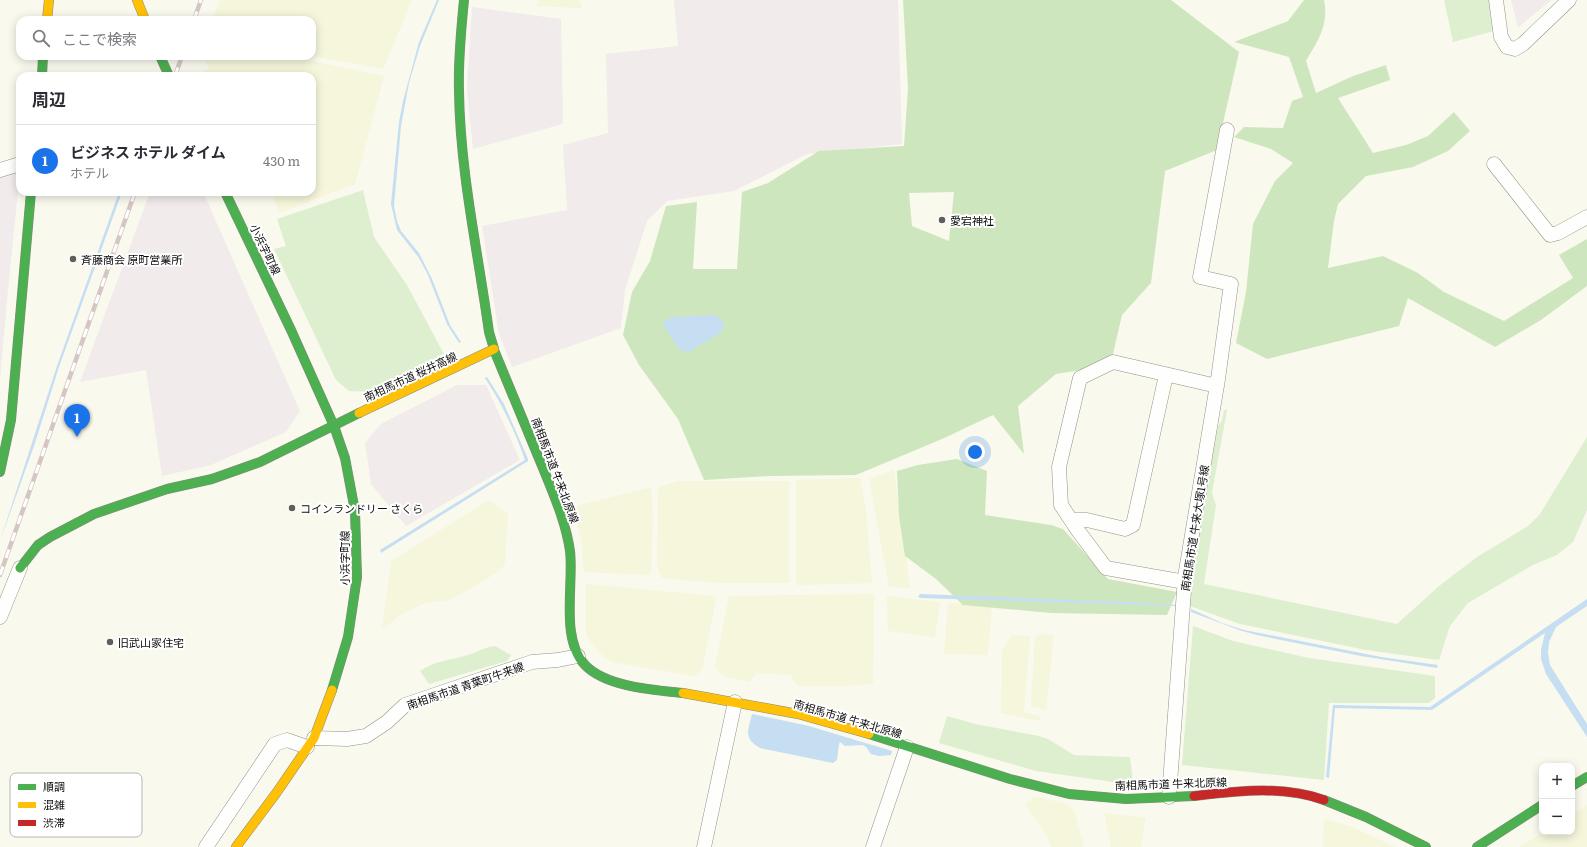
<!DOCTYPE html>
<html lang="ja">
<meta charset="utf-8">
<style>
:root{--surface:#fff;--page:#f7f7f7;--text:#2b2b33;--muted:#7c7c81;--line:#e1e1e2;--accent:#1a73e8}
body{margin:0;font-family:Literata,"Noto Sans JP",serif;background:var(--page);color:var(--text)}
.controls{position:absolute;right:12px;bottom:12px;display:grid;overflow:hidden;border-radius:8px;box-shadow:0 2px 10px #0003}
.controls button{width:36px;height:36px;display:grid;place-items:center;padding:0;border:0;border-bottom:1px solid var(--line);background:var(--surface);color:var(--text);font:20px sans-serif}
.you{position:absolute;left:975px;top:452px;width:14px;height:14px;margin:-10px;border:3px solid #fff;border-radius:50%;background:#1a73e8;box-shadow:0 0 0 6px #1a73e833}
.badge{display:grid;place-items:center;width:26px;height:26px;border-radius:50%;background:var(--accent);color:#fff;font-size:13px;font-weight:700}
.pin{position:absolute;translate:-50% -33px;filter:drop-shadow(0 1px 2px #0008)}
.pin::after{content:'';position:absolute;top:21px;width:14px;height:12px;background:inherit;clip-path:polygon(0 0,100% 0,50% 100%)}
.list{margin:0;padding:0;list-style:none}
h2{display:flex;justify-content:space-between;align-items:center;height:52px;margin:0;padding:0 16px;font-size:17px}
h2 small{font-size:13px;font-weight:400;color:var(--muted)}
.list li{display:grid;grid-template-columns:26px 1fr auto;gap:12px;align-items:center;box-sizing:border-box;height:72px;padding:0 16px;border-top:1px solid var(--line)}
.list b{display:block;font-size:15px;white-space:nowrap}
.list p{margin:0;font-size:13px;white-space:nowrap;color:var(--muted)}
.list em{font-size:13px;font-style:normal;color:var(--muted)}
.icon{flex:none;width:22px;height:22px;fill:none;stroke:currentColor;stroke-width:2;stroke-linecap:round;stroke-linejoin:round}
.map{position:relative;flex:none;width:1587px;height:847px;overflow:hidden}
.search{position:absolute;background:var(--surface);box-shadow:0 2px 10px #0003;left:16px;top:16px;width:300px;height:44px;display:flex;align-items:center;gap:10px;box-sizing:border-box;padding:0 14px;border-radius:12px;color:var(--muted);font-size:15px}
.panel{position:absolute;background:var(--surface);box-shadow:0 2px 10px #0003;left:16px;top:72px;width:300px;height:124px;border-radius:12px}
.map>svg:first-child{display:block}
</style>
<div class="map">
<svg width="1587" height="847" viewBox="0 0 1587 847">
<rect width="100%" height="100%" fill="#f9f9ee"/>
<path fill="#f1ebeb" d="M 674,0 L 898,0 L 902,144 L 807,154 L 734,191 L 667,201 L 647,221 L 625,290 L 621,328 L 512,367 L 499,334 L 482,226 L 567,210 L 563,145 L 608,133 L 606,54 L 678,46 Z
M 1511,0 L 1552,0 L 1518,27 Z
M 472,7 L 561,19 L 563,124 L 473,149 L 467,90 Z
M 20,171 L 7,300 L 0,379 L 0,177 Z
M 150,192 L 203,192 L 300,411 L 286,432 L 211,465 L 162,476 L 146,370 L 80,382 Z
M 457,385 L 486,385 L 520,460 L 406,526 L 371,484 L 365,443 L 381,424 Z"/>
<path fill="#f5f6db" d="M 220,0 L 412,0 L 383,69 L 312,56 L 312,20 L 213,20 Z
M 538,0 L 579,0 L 582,8 L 537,6 Z
M 203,56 L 286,56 L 384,76 L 355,184 L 279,213 L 271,192 L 312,192 L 312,76 L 196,76 L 209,68 Z
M 894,470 L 910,588 L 889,587 L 869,479 Z
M 860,478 L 866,510 L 872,583 L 796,585 L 796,480 Z
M 678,481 L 789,481 L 789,583 L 718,583 L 662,578 L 657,567 L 658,493 L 659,487 Z
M 651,487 L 653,514 L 651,575 L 584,572 L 581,540 L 574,510 L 579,505 Z
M 489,500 L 508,514 L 505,564 L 496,573 L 465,592 L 449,600 L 422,604 L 400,615 L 382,630 L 391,561 Z
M 586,584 L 714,596 L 716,599 L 702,670 L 695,676 L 612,662 L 601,654 L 592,644 L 586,634 Z
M 874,594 L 873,684 L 845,686 L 798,686 L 790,675 L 757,673 L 749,682 L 725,677 L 715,667 L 729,596 Z
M 887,596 L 940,602 L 935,637 L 888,631 Z
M 948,603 L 992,604 L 988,655 L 944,654 Z
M 1042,634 L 1054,635 L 1046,710 L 1031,706 L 1035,637 Z
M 1012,635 L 1030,636 L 1024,712 L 1042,717 L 1039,721 L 1001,713 L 1002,650 Z
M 1035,796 L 1066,804 L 1074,810 L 1084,847 L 1051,847 L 1048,837 L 1025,804 Z
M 1587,805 L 1587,847 L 1519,847 L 1544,832 L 1572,832 L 1572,815 Z
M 1104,813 L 1146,818 L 1141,847 L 1111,847 Z
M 1324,819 L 1350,826 L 1395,847 L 1323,847 Z"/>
<path fill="#deefcf" d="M 1444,0 L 1489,0 L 1494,31 L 1453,42 Z
M 363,190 L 374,237 L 407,285 L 444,354 L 371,392 L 349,391 L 336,380 L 274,249 L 286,246 L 277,219 Z
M 1224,410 L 1227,410 L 1212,493 L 1216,505 L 1204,584 L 1397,624 L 1439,586 L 1477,557 L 1528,526 L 1540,514 L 1587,437 L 1587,510 L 1573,542 L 1557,555 L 1533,565 L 1468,603 L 1450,626 L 1439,660 L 1366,650 L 1240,624 L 1190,606 L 1191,578 L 1218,426 L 1222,421 Z
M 1193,626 L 1233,641 L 1309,658 L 1435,676 L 1435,698 L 1429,703 L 1329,703 L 1324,780 L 1182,765 Z
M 495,646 L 511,655 L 507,661 L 429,684 L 420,671 C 434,661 451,660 468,655 C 477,652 485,647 495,646 Z
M 947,716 L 975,724 L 1039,736 L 1048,739 L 1074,755 L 1130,757 L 1133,782 L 1127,784 L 1036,771 L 939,743 Z"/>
<path fill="#cee6bd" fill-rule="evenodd" d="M 903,0 L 1171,0 L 1239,52 L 1217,150 L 1165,171 L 1151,283 L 1122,315 L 1112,358 L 1088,369 L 1056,374 L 1018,406 L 1024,454 L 993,415 L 942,439 L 856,475 L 770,476 L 704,480 L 678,419 L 639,365 L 623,335 L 632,292 L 650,261 L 666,206 L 697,202 L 693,269 L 737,269 L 742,192 L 768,183 L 819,151 L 904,146 L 908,88 ZM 954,192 L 949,241 L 912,226 L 909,193 Z
M 1304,0 L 1324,0 C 1329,26 1318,40 1306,61 L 1316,93 L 1353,76 L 1386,65 L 1390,80 L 1338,98 L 1373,153 L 1406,145 L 1428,136 L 1454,112 L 1470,131 L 1448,151 L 1413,167 L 1366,176 L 1338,204 L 1334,221 L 1328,268 L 1383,256 L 1418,273 L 1444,292 L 1504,321 L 1573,278 L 1559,255 L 1587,239 L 1587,286 L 1541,320 L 1495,347 L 1408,298 L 1399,326 L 1267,359 L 1236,343 L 1246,292 L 1253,224 L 1275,181 L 1293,163 L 1271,149 L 1234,137 L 1244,127 L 1283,128 L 1292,101 L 1303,97 L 1289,57 L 1234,42 L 1288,21 Z
M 957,459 L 987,471 L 985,515 L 1051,525 L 1063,529 L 1108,579 L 1177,592 L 1167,615 L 1051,613 L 963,605 L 936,579 L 905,556 L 899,516 L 897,471 L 918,465 Z"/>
<path fill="#c6def2" d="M 437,0 L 439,0 L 420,46 L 409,83 L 401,126 L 394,206 L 397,221 L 401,231 L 419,253 L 432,279 L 450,325 L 461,342 L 459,343 L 447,324 L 428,275 L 419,258 L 397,230 L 391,204 L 399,122 L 403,101 L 419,42 Z
M 119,192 L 122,192 L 59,367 L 34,446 L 0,541 L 57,366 Z
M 716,315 L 723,322 L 724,329 L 717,335 L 689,352 L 680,350 L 663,325 L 665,320 L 673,317 Z
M 487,377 L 504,404 L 528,459 L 528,461 L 381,553 L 380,550 L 525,460 C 515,431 502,404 485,378 Z
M 920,594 L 1149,603 L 1176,605 L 1177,606 L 920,598 L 918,597 Z
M 1587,599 L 1587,606 L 1556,627 L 1549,642 L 1548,653 L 1550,665 L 1587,724 L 1587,737 L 1546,674 L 1541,659 L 1541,650 L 1545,633 L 1432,710 L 1335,708 L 1329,778 L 1326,777 L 1333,705 L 1430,707 Z
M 1191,609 L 1222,623 L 1244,630 L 1381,657 L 1438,665 L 1437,668 L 1361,656 L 1257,635 L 1242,631 L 1191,612 Z
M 752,714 L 809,726 L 892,751 L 891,755 L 879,756 L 871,754 L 866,747 L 863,745 L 845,746 L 840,742 L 839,744 L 837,760 L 833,763 L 760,748 C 743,738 748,731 752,714 Z"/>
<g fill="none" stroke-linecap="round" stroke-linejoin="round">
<g stroke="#92928d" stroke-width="15">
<path id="street" d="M 1496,0 L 1501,37 L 1507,47 L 1515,49 L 1523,44 L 1569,0
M 1494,164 L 1550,235 L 1558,233 L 1587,217
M 0,170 L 20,164
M 1071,520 L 1087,520 L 1125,529 L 1133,525 L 1166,375
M 1185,582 L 1106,568 L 1079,532 L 1061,505 L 1059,467 L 1080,378 L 1113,362 L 1217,386
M 0,617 L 20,568
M 314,738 L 347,739 L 366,736 L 387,722 L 405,705 L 532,662 L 558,660 L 578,656
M 1169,797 L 1185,577 L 1218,379 L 1231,284 L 1200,277 L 1227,130
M 206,847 L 275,744 L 287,740 L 307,747
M 704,847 L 735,702
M 873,847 L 907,747"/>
</g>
<g stroke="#898984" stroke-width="10">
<path id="fast" d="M 464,0 C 461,30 458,61 459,91 C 460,172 478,252 489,332 L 494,349
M 160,56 L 169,76
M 42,76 L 43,56
M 225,192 L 291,330 L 334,426 L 345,458 L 355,511 L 357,577 L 348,637 L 332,690
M 494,350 C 511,391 528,432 545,473 C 555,498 566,523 570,551 C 574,584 560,639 585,665 C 606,687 654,690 683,693
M 0,472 L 11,420 L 31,192
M 20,568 L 38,545 L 50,537 L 94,514 L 167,489 L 212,479 L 260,462 L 359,413
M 869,734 L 1010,779 L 1069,794 L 1126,799 L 1194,796
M 1572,786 L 1587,777
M 1324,800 L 1366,817 L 1426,847
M 1477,847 L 1542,805"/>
</g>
<g stroke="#898984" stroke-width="10">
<path id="slow" d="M 137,0 L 145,20
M 47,20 L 49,0
M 359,413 L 494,349
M 683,693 L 798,714 L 869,734
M 236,847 L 277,792 L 314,738 L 332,690"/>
</g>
<g stroke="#898984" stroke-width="10">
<path id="jam" d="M 1194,796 C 1237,791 1282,785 1324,800"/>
</g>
<use href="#street" stroke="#fefefc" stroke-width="14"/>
<use href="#fast" stroke="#4caf50" stroke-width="9"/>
<use href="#slow" stroke="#ffc107" stroke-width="9"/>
<use href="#jam" stroke="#c62828" stroke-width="9"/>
<g stroke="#d5c6c3" stroke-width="4.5">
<path id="rail" d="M 194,20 L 201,0
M 175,76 L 182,56
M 0,575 L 135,192"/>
</g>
<use href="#rail" stroke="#fff" stroke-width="3" stroke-dasharray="9" stroke-linecap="butt"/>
</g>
<g fill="#5e5e5a" stroke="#fff" stroke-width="1.5">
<circle cx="942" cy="220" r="4"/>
<circle cx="73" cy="259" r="4"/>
<circle cx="292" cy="508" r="4"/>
<circle cx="110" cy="642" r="4"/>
</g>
<g text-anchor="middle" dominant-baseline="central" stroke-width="4" stroke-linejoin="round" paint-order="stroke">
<g font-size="11" fill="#0b0b0b" stroke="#fff" text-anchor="start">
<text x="950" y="220">愛宕神社</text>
<text x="81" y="259">斉藤商会 原町営業所</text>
<text x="300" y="508">コインランドリー さくら</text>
<text x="118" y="642">旧武山家住宅</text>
</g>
<g font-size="11" fill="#0b0b0b" stroke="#fff">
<text transform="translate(266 249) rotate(64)">小浜字町線</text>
<text transform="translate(410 376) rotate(-25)">南相馬市道 桜井高線</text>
<text transform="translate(556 470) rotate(69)">南相馬市道 牛来北原線</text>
<text transform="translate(1194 528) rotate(-81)">南相馬市道 牛来大塚1号線</text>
<text transform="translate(344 558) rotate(-90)">小浜字町線</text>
<text transform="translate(465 685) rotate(-19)">南相馬市道 青葉町牛来線</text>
<text transform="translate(848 718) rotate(16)">南相馬市道 牛来北原線</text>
<text transform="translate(1171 783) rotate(-2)">南相馬市道 牛来北原線</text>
</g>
</g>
<rect x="10" y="773" width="132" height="64" rx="6" fill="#fff" stroke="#b6b6b6" stroke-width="1"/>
<rect x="18" y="784" width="18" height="6" fill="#4caf50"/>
<rect x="18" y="802" width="18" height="6" fill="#ffc107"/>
<rect x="18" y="820" width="18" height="6" fill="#c62828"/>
<g font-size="11" fill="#0b0b0b">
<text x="43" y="791">順調</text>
<text x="43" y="809">混雑</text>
<text x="43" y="827">渋滞</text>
</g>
</svg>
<div class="controls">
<button>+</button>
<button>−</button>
</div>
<div class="you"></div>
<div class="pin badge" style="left:77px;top:437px">1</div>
<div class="search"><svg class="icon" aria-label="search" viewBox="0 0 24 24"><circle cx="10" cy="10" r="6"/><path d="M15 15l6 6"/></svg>ここで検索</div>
<section class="panel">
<h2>周辺<small></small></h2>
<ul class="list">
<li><span class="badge">1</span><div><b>ビジネス ホテル ダイム</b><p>ホテル</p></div><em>430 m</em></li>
</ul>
</section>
</div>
